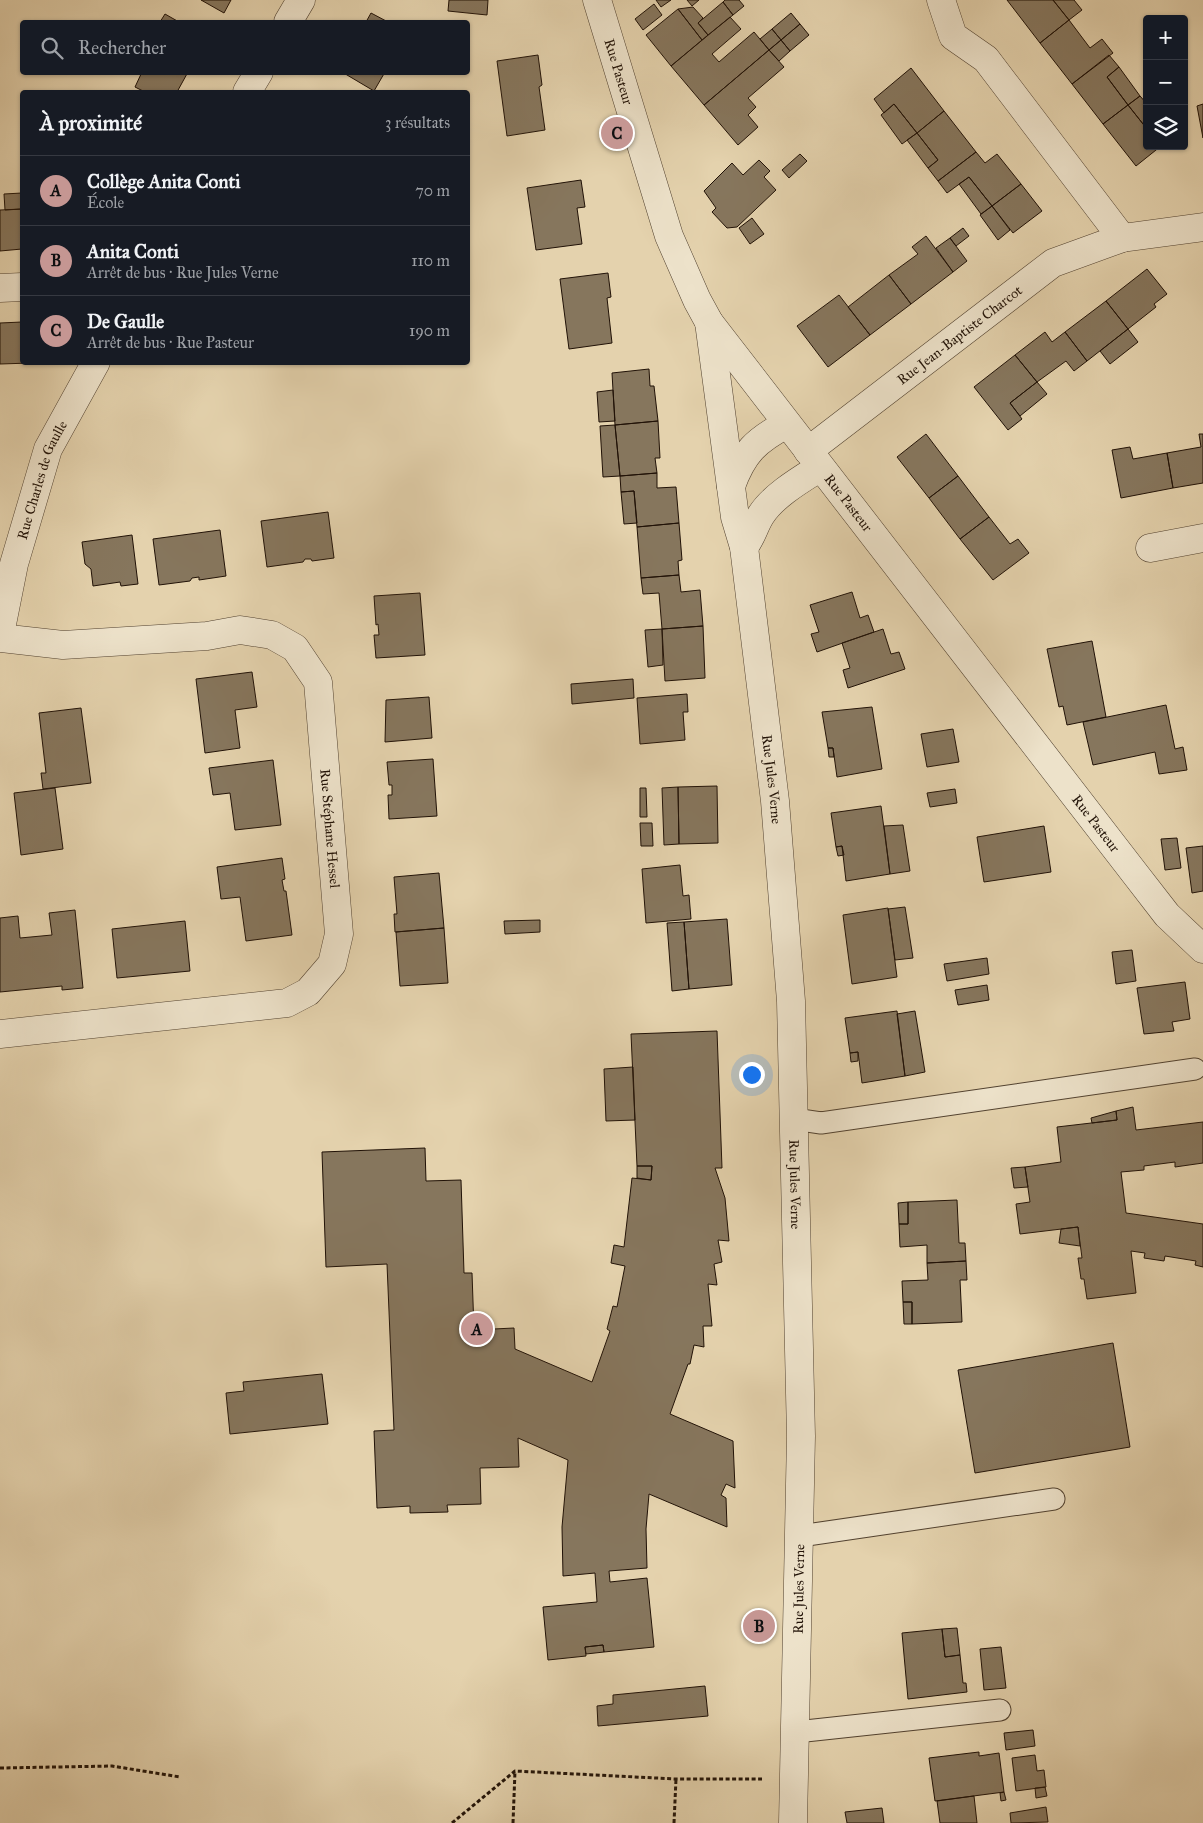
<!DOCTYPE html>
<html lang="fr">
<meta charset="utf-8">
<style>
:root{--surface:#171b24;--page:#242831;--text:#f1f3f6;--muted:#9ea1a6;--line:#363941;--accent:#c59692}
body{margin:0;font-family:"IM FELL Great Primer",serif;background:var(--page);color:var(--text)}
.controls{position:absolute;right:15px;top:15px;display:grid;overflow:hidden;border-radius:5px;box-shadow:0 1px 4px #0004}
.controls button{width:45px;height:45px;display:grid;place-items:center;padding:0;border:0;border-bottom:1px solid var(--line);background:var(--surface);color:var(--text);font:25px sans-serif}
.you{position:absolute;left:751px;top:1074px;width:18px;height:18px;margin:-12px;border:4px solid #fff;border-radius:50%;background:#1a73e8;box-shadow:0 0 0 8px #1a73e833}
.badge{display:grid;place-items:center;width:32px;height:32px;border-radius:50%;background:var(--accent);color:#111;font-size:16px;font-weight:700}
.pin{position:absolute;translate:-50% -50%;border:2px solid #fff;box-shadow:0 1px 5px #0006}
.list{margin:0;padding:0;list-style:none}
h2{display:flex;justify-content:space-between;align-items:center;height:65px;margin:0;padding:0 20px;font-size:21px}
h2 small{font-size:16px;font-weight:400;color:var(--muted)}
.list li{display:grid;grid-template-columns:32px 1fr auto;gap:15px;align-items:center;box-sizing:border-box;height:70px;padding:0 20px;border-top:1px solid var(--line)}
.list b{display:block;font-size:19px;white-space:nowrap}
.list p{margin:0;font-size:16px;white-space:nowrap;color:var(--muted)}
.list em{font-size:16px;font-style:normal;color:var(--muted)}
.icon{flex:none;width:28px;height:28px;fill:none;stroke:currentColor;stroke-width:2;stroke-linecap:round;stroke-linejoin:round}
.map{position:relative;flex:none;width:1203px;height:1823px;overflow:hidden}
.search{position:absolute;background:var(--surface);box-shadow:0 1px 4px #0004;left:20px;top:20px;width:450px;height:55px;display:flex;align-items:center;gap:12px;box-sizing:border-box;padding:0 18px;border-radius:5px;color:var(--muted);font-size:19px}
.panel{position:absolute;background:var(--surface);box-shadow:0 1px 4px #0004;left:20px;top:90px;width:450px;height:275px;border-radius:5px}
.map>svg:first-child{display:block}
</style>
<div class="map">
<svg width="1203" height="1823" viewBox="0 0 1203 1823">
<rect width="100%" height="100%" fill="#e4d2ad"/>
<filter id="stains"><feTurbulence type="fractalNoise" baseFrequency=".004" numOctaves="4"/><feColorMatrix values="0 0 0 0 .2 0 0 0 0 .09 0 0 0 0 .02 0 0 0 .5 -.17"/></filter>
<radialGradient id="worn" r=".72"><stop offset=".6" stop-color="#630" stop-opacity="0"/><stop offset="1" stop-color="#630" stop-opacity=".3"/></radialGradient>
<path fill="#86765d" stroke="#211207" d="M 201,0 L 231,0 L 224,13 Z
M 449,0 L 488,0 L 487,15 L 448,11 Z
M 656,0 L 671,0 L 661,7 Z
M 687,0 L 699,0 L 692,6 Z
M 725,0 L 739,0 L 744,6 L 733,15 L 723,2 Z
M 1007,0 L 1053,0 L 1069,20 L 1040,43 Z
M 1053,0 L 1074,0 L 1082,10 L 1069,20 Z
M 723,2 L 733,15 L 708,35 L 698,23 Z
M 654,4 L 662,15 L 643,30 L 635,19 Z
M 693,7 L 703,18 L 698,23 L 708,35 L 702,40 L 678,9 Z
M 678,9 L 702,40 L 671,66 L 646,35 Z
M 371,13 L 388,22 L 366,22 Z
M 791,13 L 800,24 L 781,40 L 772,29 Z
M 165,14 L 179,22 L 160,22 Z
M 730,17 L 741,29 L 712,54 L 719,62 L 754,32 L 769,50 L 704,105 L 671,66 Z
M 1069,20 L 1090,48 L 1102,39 L 1113,53 L 1072,84 L 1040,43 Z
M 800,24 L 809,35 L 790,51 L 781,40 Z
M 772,29 L 781,40 L 769,50 L 760,39 Z
M 781,40 L 790,51 L 779,61 L 769,50 Z
M 769,50 L 784,67 L 748,98 L 756,107 L 748,115 L 758,127 L 738,145 L 704,105 Z
M 538,55 L 542,85 L 539,87 L 540,94 L 545,130 L 507,136 L 497,61 Z
M 1109,55 L 1119,67 L 1107,77 L 1128,105 L 1103,124 L 1072,84 Z
M 1119,67 L 1140,96 L 1128,105 L 1107,77 Z
M 911,68 L 944,111 L 917,133 L 894,104 L 884,113 L 874,99 Z
M 142,72 L 188,72 L 177,92 L 145,92 L 135,87 Z
M 342,72 L 385,72 L 374,91 Z
M 1140,96 L 1147,104 L 1147,129 L 1128,105 Z
M 894,104 L 917,133 L 902,144 L 881,115 Z
M 1203,104 L 1203,138 L 1197,106 Z
M 1128,105 L 1147,129 L 1147,146 L 1161,146 L 1136,166 L 1103,124 Z
M 944,111 L 976,152 L 938,181 L 928,168 L 938,160 L 917,133 Z
M 917,133 L 938,160 L 928,168 L 907,140 Z
M 976,152 L 985,163 L 997,154 L 1021,184 L 992,206 L 969,177 L 947,193 L 938,181 Z
M 800,154 L 807,161 L 789,178 L 782,170 Z
M 759,160 L 770,171 L 764,177 L 776,190 L 737,227 L 727,228 L 712,212 L 716,208 L 704,191 L 732,163 L 743,175 Z
M 969,177 L 992,206 L 981,214 L 959,184 Z
M 581,180 L 585,207 L 577,208 L 582,244 L 536,250 L 527,188 Z
M 1021,184 L 1042,211 L 1013,233 L 992,206 Z
M 22,193 L 22,209 L 5,210 L 4,194 Z
M 992,206 L 1010,230 L 998,240 L 980,215 Z
M 22,209 L 22,249 L 0,251 L 0,210 Z
M 752,218 L 764,234 L 750,244 L 739,228 Z
M 963,228 L 969,236 L 956,246 L 950,238 Z
M 926,236 L 953,272 L 911,304 L 889,275 L 918,254 L 912,247 Z
M 950,238 L 967,261 L 953,272 L 936,248 Z
M 1147,269 L 1167,294 L 1154,304 L 1156,307 L 1128,329 L 1106,301 Z
M 608,273 L 611,297 L 607,298 L 612,343 L 569,349 L 560,279 Z
M 889,275 L 911,304 L 870,335 L 848,307 Z
M 839,295 L 870,335 L 828,367 L 797,326 Z
M 1106,301 L 1128,329 L 1087,361 L 1065,332 Z
M 22,322 L 22,362 L 31,363 L 0,364 L 0,323 Z
M 1128,329 L 1138,342 L 1110,364 L 1100,351 Z
M 1045,332 L 1052,342 L 1065,332 L 1087,361 L 1074,371 L 1066,361 L 1037,382 L 1015,355 Z
M 1015,355 L 1037,382 L 1010,403 L 1022,419 L 1008,430 L 974,387 Z
M 649,369 L 650,386 L 654,386 L 658,421 L 615,425 L 612,373 Z
M 1037,382 L 1047,394 L 1020,416 L 1010,403 Z
M 613,390 L 615,421 L 599,422 L 597,392 Z
M 658,421 L 660,458 L 655,458 L 657,473 L 620,476 L 615,425 Z
M 615,425 L 620,476 L 603,477 L 600,426 Z
M 926,434 L 958,476 L 929,498 L 897,457 Z
M 1199,434 L 1203,434 L 1203,483 L 1173,488 L 1167,453 L 1201,447 Z
M 1130,447 L 1133,459 L 1167,453 L 1173,488 L 1121,498 L 1112,450 Z
M 657,473 L 657,488 L 676,487 L 679,523 L 637,527 L 634,491 L 621,492 L 620,476 Z
M 958,476 L 989,517 L 960,539 L 929,498 Z
M 634,491 L 637,523 L 624,524 L 621,492 Z
M 328,512 L 334,558 L 312,561 L 311,559 L 305,559 L 303,562 L 267,567 L 261,521 Z
M 989,517 L 1010,544 L 1018,539 L 1029,553 L 993,580 L 960,539 Z
M 679,523 L 682,560 L 678,561 L 679,575 L 641,578 L 637,527 Z
M 220,530 L 226,576 L 199,580 L 199,577 L 192,578 L 190,581 L 159,585 L 153,539 Z
M 132,535 L 138,584 L 121,586 L 120,582 L 93,586 L 91,569 L 85,564 L 82,542 Z
M 679,575 L 681,592 L 700,590 L 703,626 L 662,629 L 659,593 L 643,594 L 641,578 Z
M 852,592 L 860,618 L 868,615 L 874,632 L 817,652 L 811,634 L 819,632 L 810,605 Z
M 420,593 L 425,655 L 376,658 L 374,635 L 379,635 L 378,624 L 376,625 L 374,596 Z
M 703,626 L 705,678 L 665,681 L 662,629 Z
M 662,629 L 663,665 L 648,667 L 645,630 Z
M 883,629 L 891,654 L 899,652 L 905,669 L 848,688 L 843,670 L 850,668 L 842,643 Z
M 1092,641 L 1106,717 L 1067,725 L 1063,706 L 1059,707 L 1047,649 Z
M 252,672 L 257,707 L 235,710 L 240,748 L 205,753 L 196,679 Z
M 633,679 L 634,698 L 572,704 L 571,684 Z
M 687,694 L 688,712 L 683,712 L 685,740 L 640,744 L 637,698 Z
M 429,697 L 432,738 L 385,742 L 386,700 Z
M 1166,705 L 1175,749 L 1183,747 L 1187,770 L 1159,774 L 1155,752 L 1093,765 L 1083,722 Z
M 872,707 L 882,769 L 837,777 L 833,748 L 828,748 L 822,712 Z
M 81,708 L 91,783 L 43,789 L 41,773 L 46,773 L 39,713 Z
M 953,729 L 959,762 L 927,767 L 921,734 Z
M 828,748 L 833,748 L 834,757 L 829,757 Z
M 433,759 L 437,816 L 389,819 L 388,795 L 392,795 L 392,785 L 389,785 L 387,762 Z
M 273,760 L 281,825 L 235,830 L 230,793 L 213,795 L 209,768 Z
M 717,786 L 718,843 L 679,844 L 678,787 Z
M 678,787 L 679,844 L 664,845 L 662,788 Z
M 55,788 L 63,849 L 21,855 L 14,793 Z
M 640,788 L 646,788 L 647,817 L 640,817 Z
M 955,789 L 957,803 L 930,807 L 927,793 Z
M 881,806 L 890,874 L 846,881 L 842,846 L 836,847 L 831,813 Z
M 640,823 L 652,823 L 653,846 L 641,846 Z
M 903,825 L 910,871 L 890,874 L 884,826 Z
M 1044,826 L 1051,872 L 984,882 L 977,837 Z
M 1177,838 L 1181,868 L 1165,870 L 1161,839 Z
M 842,846 L 844,855 L 838,856 L 836,847 Z
M 1203,846 L 1203,891 L 1192,893 L 1186,848 Z
M 282,858 L 285,879 L 282,880 L 284,891 L 286,891 L 292,935 L 246,941 L 240,897 L 221,899 L 217,867 Z
M 680,865 L 683,896 L 689,895 L 691,919 L 646,923 L 642,869 Z
M 439,873 L 444,928 L 395,932 L 394,914 L 397,914 L 394,877 Z
M 905,907 L 913,958 L 895,960 L 888,909 Z
M 888,908 L 897,977 L 852,984 L 843,915 Z
M 75,910 L 83,988 L 62,990 L 62,986 L 0,992 L 0,918 L 18,916 L 20,938 L 52,935 L 49,913 Z
M 727,919 L 732,985 L 689,989 L 684,922 Z
M 540,920 L 540,932 L 505,934 L 504,921 Z
M 185,921 L 190,971 L 117,978 L 112,929 Z
M 684,922 L 689,989 L 672,991 L 667,923 Z
M 444,928 L 448,983 L 400,986 L 396,932 Z
M 1132,950 L 1136,981 L 1116,984 L 1112,952 Z
M 987,958 L 989,974 L 947,981 L 944,964 Z
M 1185,982 L 1190,1019 L 1172,1022 L 1174,1031 L 1144,1034 L 1137,988 Z
M 987,985 L 989,1000 L 958,1005 L 955,990 Z
M 897,1011 L 905,1076 L 862,1083 L 858,1052 L 850,1053 L 845,1018 Z
M 915,1011 L 925,1072 L 905,1076 L 897,1014 Z
M 717,1031 L 722,1168 L 715,1168 L 725,1198 L 729,1241 L 718,1240 L 722,1262 L 714,1264 L 717,1285 L 708,1284 L 712,1326 L 703,1326 L 704,1347 L 694,1345 L 690,1364 L 688,1364 L 670,1414 L 733,1441 L 735,1488 L 726,1484 L 721,1495 L 726,1498 L 727,1527 L 649,1494 L 646,1529 L 647,1568 L 609,1571 L 610,1582 L 647,1578 L 654,1647 L 604,1652 L 603,1645 L 585,1647 L 586,1656 L 548,1660 L 543,1607 L 597,1602 L 595,1573 L 563,1576 L 562,1527 L 568,1460 L 518,1438 L 519,1467 L 480,1468 L 481,1504 L 447,1505 L 448,1512 L 410,1513 L 410,1506 L 377,1508 L 374,1431 L 394,1430 L 387,1264 L 326,1267 L 322,1152 L 425,1148 L 426,1181 L 461,1180 L 464,1273 L 472,1273 L 474,1330 L 514,1328 L 515,1349 L 592,1382 L 610,1331 L 607,1329 L 613,1306 L 617,1307 L 625,1266 L 611,1263 L 614,1245 L 624,1247 L 632,1178 L 651,1180 L 652,1166 L 637,1166 L 631,1034 Z
M 858,1052 L 858,1061 L 851,1062 L 850,1053 Z
M 633,1067 L 635,1120 L 606,1121 L 604,1069 Z
M 1133,1107 L 1136,1130 L 1203,1122 L 1203,1163 L 1175,1167 L 1175,1162 L 1144,1166 L 1144,1170 L 1121,1172 L 1126,1213 L 1203,1224 L 1203,1267 L 1195,1265 L 1196,1261 L 1165,1256 L 1164,1261 L 1144,1258 L 1145,1253 L 1131,1251 L 1136,1293 L 1087,1299 L 1084,1279 L 1081,1279 L 1078,1258 L 1082,1258 L 1078,1227 L 1020,1234 L 1016,1204 L 1030,1202 L 1025,1167 L 1061,1162 L 1057,1127 L 1117,1120 L 1116,1111 Z
M 1116,1111 L 1117,1120 L 1092,1123 L 1091,1118 Z
M 637,1166 L 652,1166 L 651,1180 L 637,1178 Z
M 1025,1167 L 1028,1187 L 1014,1188 L 1011,1168 Z
M 957,1200 L 959,1243 L 965,1243 L 966,1261 L 927,1263 L 927,1245 L 900,1247 L 899,1224 L 908,1224 L 908,1202 Z
M 908,1202 L 908,1224 L 899,1224 L 898,1203 Z
M 1078,1227 L 1080,1246 L 1059,1243 L 1061,1229 Z
M 966,1261 L 967,1280 L 960,1280 L 962,1322 L 912,1324 L 912,1302 L 903,1302 L 902,1281 L 928,1280 L 927,1263 Z
M 903,1302 L 912,1302 L 912,1324 L 904,1324 Z
M 1113,1343 L 1130,1447 L 975,1473 L 958,1370 Z
M 322,1374 L 328,1424 L 230,1434 L 226,1393 L 244,1391 L 243,1382 Z
M 957,1628 L 960,1655 L 945,1657 L 942,1629 Z
M 942,1629 L 945,1657 L 960,1655 L 963,1683 L 966,1683 L 967,1692 L 908,1699 L 902,1633 Z
M 603,1645 L 604,1652 L 586,1654 L 585,1647 Z
M 1001,1647 L 1006,1688 L 984,1690 L 980,1649 Z
M 705,1686 L 708,1716 L 598,1726 L 597,1706 L 613,1704 L 613,1695 Z
M 1033,1730 L 1035,1746 L 1006,1750 L 1004,1733 Z
M 979,1752 L 979,1756 L 999,1753 L 1004,1792 L 935,1801 L 929,1758 Z
M 1035,1755 L 1037,1771 L 1044,1770 L 1046,1787 L 1016,1791 L 1012,1758 Z
M 1045,1787 L 1047,1796 L 1036,1798 L 1035,1788 Z
M 1004,1792 L 1006,1800 L 1001,1801 L 1000,1793 Z
M 974,1796 L 977,1823 L 940,1823 L 937,1801 Z
M 1046,1807 L 1048,1822 L 1011,1823 L 1010,1813 Z
M 882,1808 L 884,1823 L 847,1823 L 845,1812 Z"/>
<g fill="none" stroke-linecap="round" stroke-linejoin="round">
<g stroke="#524230" stroke-width="23">
<path id="service" d="M 794,1119 L 821,1123 L 1195,1069
M 800,1536 L 1054,1499
M 796,1732 L 1000,1710"/>
</g>
<g stroke="#524230" stroke-width="29">
<g id="minor">
<path id="s1" d="M 597,0 L 669,236 L 697,300 L 709,322 L 1136,875 L 1167,915 L 1203,949"/>
<path d="M 288,22 L 301,0"/>
<path d="M 247,92 L 259,72"/>
<path d="M 1122,238 L 1203,227"/>
<path d="M 0,288 L 22,287"/>
<path id="s2" d="M 709,322 L 735,517 L 744,547 L 775,801 L 791,1001 L 801,1436 L 793,1823"/>
<path id="s3" d="M 808,451 L 1053,263 L 1122,238 L 986,59 L 953,36 L 941,0"/>
<path d="M 731,486 C 743,453 756,440 787,424"/>
<path d="M 744,547 C 752,537 754,526 761,515 C 773,496 800,480 819,468"/>
<path d="M 1150,548 L 1203,538"/>
<path id="s4" d="M 0,634 L 14,564 L 48,449 L 96,362"/>
<path id="s5" d="M 0,638 L 63,645 L 207,636 L 240,630 L 272,635 L 295,648 L 318,682 L 339,934 L 332,964 L 308,992 L 287,1003 L 0,1034"/>
</g>
</g>
<path stroke="#211207" stroke-width="3" stroke-dasharray="4 2.5" stroke-linecap="butt" d="M 0,1768 L 112,1766 L 180,1777
M 452,1823 L 515,1771 L 676,1779 L 762,1779
M 513,1823 L 515,1771
M 674,1823 L 676,1779"/>
<use href="#service" stroke="#ede2ca" stroke-width="21"/>
<use href="#minor" stroke="#ede2ca" stroke-width="28"/>
</g>
<g text-anchor="middle" dominant-baseline="central" stroke-width="4" stroke-linejoin="round" paint-order="stroke">
<g font-size="14" fill="#211207" stroke="#ede2ca">
<text stroke="none"><textPath href="#s1" startOffset="75">Rue Pasteur</textPath></text>
<text stroke="none"><textPath href="#s3" startOffset="191">Rue Jean-Baptiste Charcot</textPath></text>
<text stroke="none"><textPath href="#s4" startOffset="160">Rue Charles de Gaulle</textPath></text>
<text stroke="none"><textPath href="#s1" startOffset="570">Rue Pasteur</textPath></text>
<text stroke="none"><textPath href="#s2" startOffset="462">Rue Jules Verne</textPath></text>
<text stroke="none"><textPath href="#s1" startOffset="975">Rue Pasteur</textPath></text>
<text stroke="none"><textPath href="#s5" startOffset="488">Rue Stéphane Hessel</textPath></text>
<text stroke="none"><textPath href="#s2" startOffset="868">Rue Jules Verne</textPath></text>
<text transform="translate(799 1589) rotate(-89)">Rue Jules Verne</text>
</g>
</g>
<rect width="100%" height="100%" filter="url(#stains)"/>
<rect width="100%" height="100%" fill="url(#worn)"/>
</svg>
<div class="controls">
<button>+</button>
<button>−</button>
<button><svg class="icon" aria-label="layers" viewBox="0 0 24 24"><path d="M12 4l9 5-9 5-9-5zM3 14l9 5 9-5"/></svg></button>
</div>
<div class="you"></div>
<div class="pin badge" style="left:477px;top:1329px">A</div>
<div class="pin badge" style="left:759px;top:1626px">B</div>
<div class="pin badge" style="left:617px;top:133px">C</div>
<div class="search"><svg class="icon" aria-label="search" viewBox="0 0 24 24"><circle cx="10" cy="10" r="6"/><path d="M15 15l6 6"/></svg>Rechercher</div>
<section class="panel">
<h2>À proximité<small>3 résultats</small></h2>
<ul class="list">
<li><span class="badge">A</span><div><b>Collège Anita Conti</b><p>École</p></div><em>70 m</em></li>
<li><span class="badge">B</span><div><b>Anita Conti</b><p>Arrêt de bus · Rue Jules Verne</p></div><em>110 m</em></li>
<li><span class="badge">C</span><div><b>De Gaulle</b><p>Arrêt de bus · Rue Pasteur</p></div><em>190 m</em></li>
</ul>
</section>
</div>
